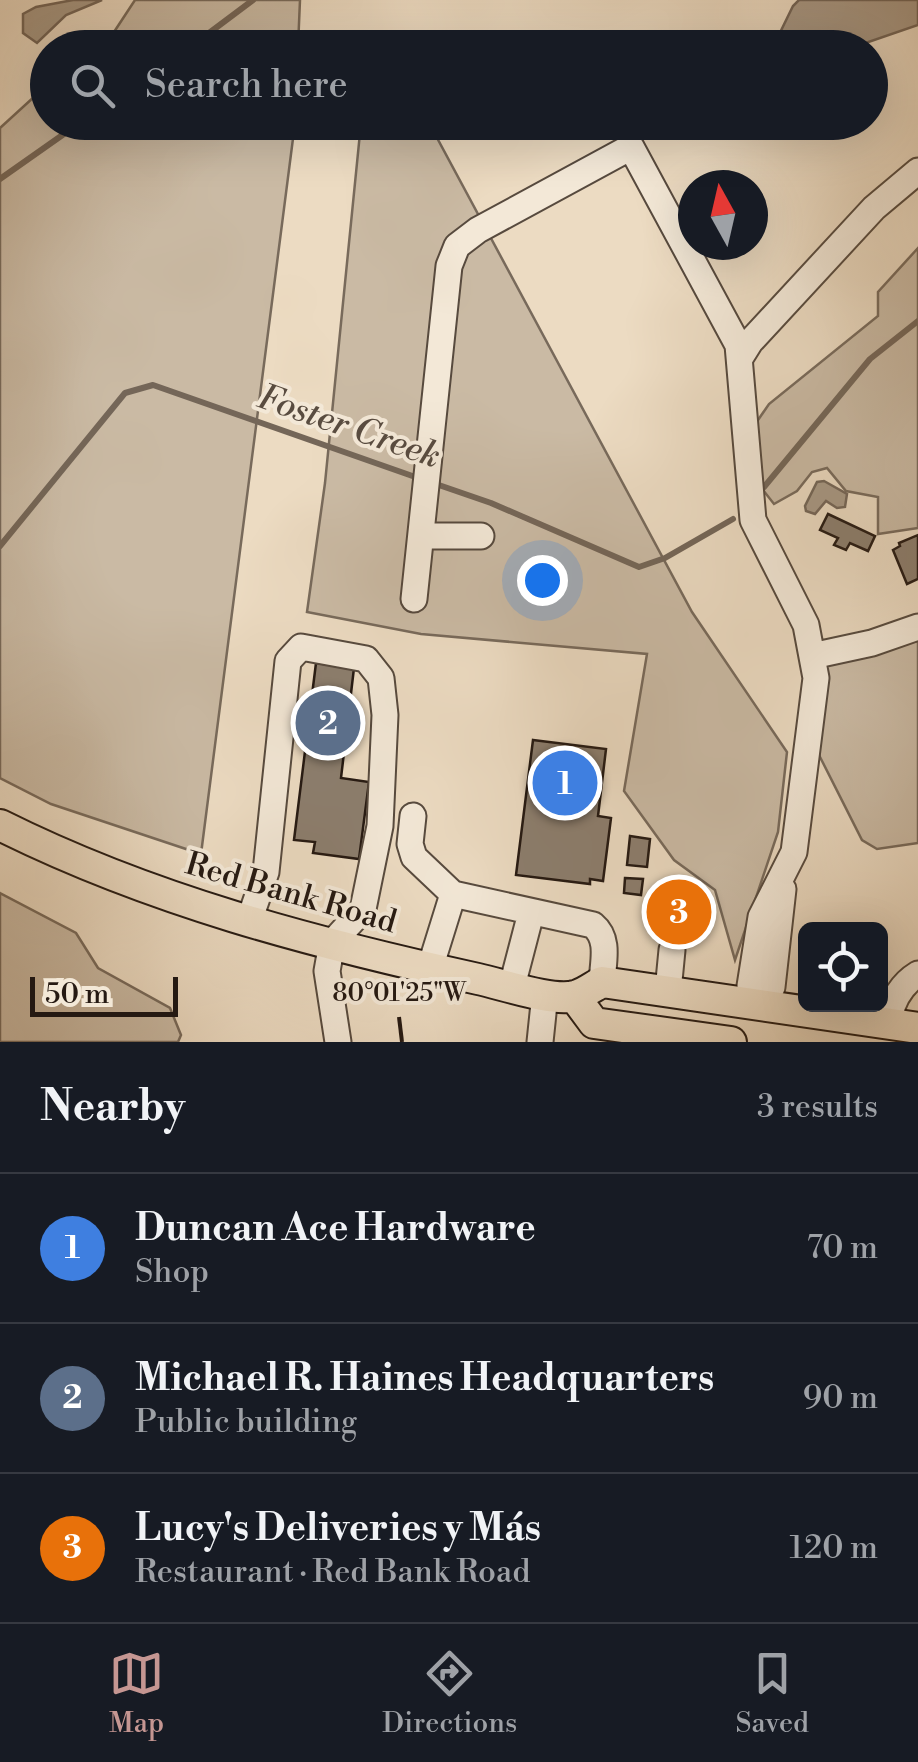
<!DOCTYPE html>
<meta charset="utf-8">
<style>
:root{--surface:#171b24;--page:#20242c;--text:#f1f3f6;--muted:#9ea1a6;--line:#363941;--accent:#c59692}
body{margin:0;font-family:"Libre Bodoni",serif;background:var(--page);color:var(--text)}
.controls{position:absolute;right:30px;bottom:30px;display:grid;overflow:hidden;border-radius:15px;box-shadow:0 10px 40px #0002}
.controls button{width:90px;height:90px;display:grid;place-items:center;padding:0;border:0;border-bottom:2px solid var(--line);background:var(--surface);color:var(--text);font:50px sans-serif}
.compass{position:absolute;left:678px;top:170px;width:90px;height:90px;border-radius:50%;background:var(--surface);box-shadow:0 10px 40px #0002;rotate:352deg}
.scale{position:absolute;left:30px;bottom:25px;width:148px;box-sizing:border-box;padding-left:10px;border:5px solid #251912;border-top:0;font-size:28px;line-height:35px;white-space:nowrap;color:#251912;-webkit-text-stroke:8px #f3e8d7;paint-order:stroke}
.you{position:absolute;left:542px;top:580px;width:35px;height:35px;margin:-25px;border:8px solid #fff;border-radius:50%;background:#1a73e8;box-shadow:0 0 0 15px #1a73e833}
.badge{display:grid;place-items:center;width:65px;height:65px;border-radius:50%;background:var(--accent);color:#fff;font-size:32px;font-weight:700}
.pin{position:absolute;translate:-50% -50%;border:5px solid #fff;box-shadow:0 2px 10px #0006}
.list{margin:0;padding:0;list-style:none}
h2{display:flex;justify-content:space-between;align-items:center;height:130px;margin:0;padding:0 40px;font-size:42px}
h2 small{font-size:32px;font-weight:400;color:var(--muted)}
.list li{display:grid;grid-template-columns:65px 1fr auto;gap:30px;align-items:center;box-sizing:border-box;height:150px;padding:0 40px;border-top:2px solid var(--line)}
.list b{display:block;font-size:38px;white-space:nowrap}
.list p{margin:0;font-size:32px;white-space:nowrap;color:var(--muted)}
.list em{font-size:32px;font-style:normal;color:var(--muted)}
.icon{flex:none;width:55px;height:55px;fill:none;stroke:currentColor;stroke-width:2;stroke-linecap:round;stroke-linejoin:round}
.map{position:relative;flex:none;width:918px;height:1042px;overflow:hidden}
.search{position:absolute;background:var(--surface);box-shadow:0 10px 40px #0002;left:30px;right:30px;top:30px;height:110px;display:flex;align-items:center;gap:25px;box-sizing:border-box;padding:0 35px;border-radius:55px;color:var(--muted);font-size:38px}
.sheet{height:580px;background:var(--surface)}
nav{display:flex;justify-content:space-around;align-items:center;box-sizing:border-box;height:140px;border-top:2px solid var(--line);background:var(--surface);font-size:28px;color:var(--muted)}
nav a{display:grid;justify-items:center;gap:5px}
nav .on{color:var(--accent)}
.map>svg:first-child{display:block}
</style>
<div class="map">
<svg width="918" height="1042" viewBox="0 0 918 1042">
<rect width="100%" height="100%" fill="#ecdbc2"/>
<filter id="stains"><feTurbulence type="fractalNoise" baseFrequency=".002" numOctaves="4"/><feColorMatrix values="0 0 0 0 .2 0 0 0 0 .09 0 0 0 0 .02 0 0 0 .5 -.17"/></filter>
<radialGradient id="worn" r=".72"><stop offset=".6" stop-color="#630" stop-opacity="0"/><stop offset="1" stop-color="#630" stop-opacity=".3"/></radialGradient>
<path fill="#cabaa4" stroke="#786a5b" stroke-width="2.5" d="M 135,0 L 300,0 L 298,47 L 93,47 L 114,32 Z
M 47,85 L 48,122 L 295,123 L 201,854 L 51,804 L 0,778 L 0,128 Z
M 361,123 L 429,123 L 692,612 L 787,752 L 778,832 L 735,960 L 715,890 L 674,860 L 624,791 L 647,654 L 421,634 L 307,612 L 325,483 Z
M 918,248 L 918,528 L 878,534 L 878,497 L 846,491 L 827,468 L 812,472 L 797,491 L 774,504 L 755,480 L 754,426 L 769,404 L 878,316 L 878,292 Z
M 918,641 L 918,843 L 877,849 L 862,840 L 818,753 L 821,664 L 867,650 Z
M 0,893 L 76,933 L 98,968 L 170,1008 L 181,1035 L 178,1042 L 0,1042 Z"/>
<path fill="#a89986" stroke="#746658" stroke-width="2.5" d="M 73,0 L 102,0 L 66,15 L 37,43 L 23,33 L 23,14 L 36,7 Z
M 799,0 L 918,0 L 918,25 L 854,47 L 773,47 L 793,6 Z
M 824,481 L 847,494 L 845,507 L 837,508 L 826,501 L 815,514 L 806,511 L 805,506 L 817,482 Z"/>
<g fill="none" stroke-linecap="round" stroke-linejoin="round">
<path stroke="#746658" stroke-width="6" d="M 189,48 L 253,0
M 0,179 L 81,122
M 433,483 L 491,503 L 639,567 L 665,558 L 733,519
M 764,487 L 870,359 L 918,321
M 0,546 L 125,393 L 153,385 L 421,479"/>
</g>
<path fill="#8c7e6e" stroke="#251912" stroke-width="2.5" d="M 828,514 L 875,536 L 868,551 L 850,543 L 846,550 L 834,545 L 838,538 L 820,530 Z
M 918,535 L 918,579 L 907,584 L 893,550 L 900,546 L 899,543 Z
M 316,663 L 354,668 L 341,778 L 369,782 L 359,859 L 313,853 L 315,842 L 294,840 Z
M 533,740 L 606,749 L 598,816 L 611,818 L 603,881 L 590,879 L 590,884 L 516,875 Z
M 630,836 L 650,839 L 647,867 L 627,865 Z
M 625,878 L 643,879 L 641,895 L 624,893 Z
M 664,896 L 697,901 L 693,930 L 674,933 L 674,929 L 661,924 Z"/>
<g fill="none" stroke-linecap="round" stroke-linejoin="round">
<g stroke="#574a3e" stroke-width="29">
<path id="minor" d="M 740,358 L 750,342 L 874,208 L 918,171
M 421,536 L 481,536
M 414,599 L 449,266 L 457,246 L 478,230 L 631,147 L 738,345 L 753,520 L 806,625 L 816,678 L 794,852 L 761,917 L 750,986 L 758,999 L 757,1006
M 812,656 L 872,643 L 918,627
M 413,816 L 410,844 L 414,857 L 453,894 L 593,925 C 610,939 603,962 602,982
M 249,921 L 266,872 L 288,661 L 301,647 L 366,659 L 381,678 L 385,715 L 380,826 L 363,909 L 332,943 L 327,971 L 338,1042
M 430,968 L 453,894
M 512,986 L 531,913
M 668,991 L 672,950
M 758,999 L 772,987 L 783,889
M 888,1024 C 891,1003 900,985 918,974
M 540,1042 L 545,994"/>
</g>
<g stroke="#251912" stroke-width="34">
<path id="major" d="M 0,825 C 150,900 314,943 478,979 C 502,984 552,1002 575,996 C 584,994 594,986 602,982 L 918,1028
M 574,996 L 594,1023 L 731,1042"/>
</g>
<use href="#minor" stroke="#f3e8d7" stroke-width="25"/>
<use href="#major" stroke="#ecdbc2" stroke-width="30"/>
</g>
<path fill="none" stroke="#251912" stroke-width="4" d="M 399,1017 L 402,1042"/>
<g text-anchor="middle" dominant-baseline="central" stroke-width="8" stroke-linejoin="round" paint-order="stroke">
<g font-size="32" fill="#251912" stroke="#f3e8d7">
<text transform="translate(291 893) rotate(16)">Red Bank Road</text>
</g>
<g font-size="35" font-style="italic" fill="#594c40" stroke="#f3e8d7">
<text transform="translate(349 427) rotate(19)">Foster Creek</text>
</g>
</g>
<g font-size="25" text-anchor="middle" fill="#251912" stroke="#f3e8d7" stroke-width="8" stroke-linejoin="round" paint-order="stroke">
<text x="399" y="1001">80°01'25"W</text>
</g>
<rect width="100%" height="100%" filter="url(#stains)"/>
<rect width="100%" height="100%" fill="url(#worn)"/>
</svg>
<div class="controls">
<button><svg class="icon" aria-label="locate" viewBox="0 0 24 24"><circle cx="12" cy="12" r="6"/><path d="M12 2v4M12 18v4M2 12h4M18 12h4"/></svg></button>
</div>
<svg class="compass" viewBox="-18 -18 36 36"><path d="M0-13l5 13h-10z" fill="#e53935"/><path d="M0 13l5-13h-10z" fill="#9ea1a6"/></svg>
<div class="scale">50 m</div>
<div class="you"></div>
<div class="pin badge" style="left:565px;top:783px;background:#3f7fe0">1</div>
<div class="pin badge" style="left:328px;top:723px;background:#5c6f8a">2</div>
<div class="pin badge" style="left:679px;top:912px;background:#e8710a">3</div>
<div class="search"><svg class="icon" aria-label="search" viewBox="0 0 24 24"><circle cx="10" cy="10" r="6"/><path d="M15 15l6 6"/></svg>Search here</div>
</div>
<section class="sheet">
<h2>Nearby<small>3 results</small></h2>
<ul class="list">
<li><span class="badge" style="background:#3f7fe0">1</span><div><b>Duncan Ace Hardware</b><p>Shop</p></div><em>70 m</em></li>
<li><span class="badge" style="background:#5c6f8a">2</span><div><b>Michael R. Haines Headquarters</b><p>Public building</p></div><em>90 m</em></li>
<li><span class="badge" style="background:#e8710a">3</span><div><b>Lucy's Deliveries y Más</b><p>Restaurant · Red Bank Road</p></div><em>120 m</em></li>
</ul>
</section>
<nav>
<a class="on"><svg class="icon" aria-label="map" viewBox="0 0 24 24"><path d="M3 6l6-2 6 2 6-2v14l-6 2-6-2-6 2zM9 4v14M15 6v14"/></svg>Map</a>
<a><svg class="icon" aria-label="directions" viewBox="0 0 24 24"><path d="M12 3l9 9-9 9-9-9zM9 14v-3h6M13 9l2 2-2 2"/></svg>Directions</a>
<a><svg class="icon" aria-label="saved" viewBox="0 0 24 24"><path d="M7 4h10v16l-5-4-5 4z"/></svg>Saved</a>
</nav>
